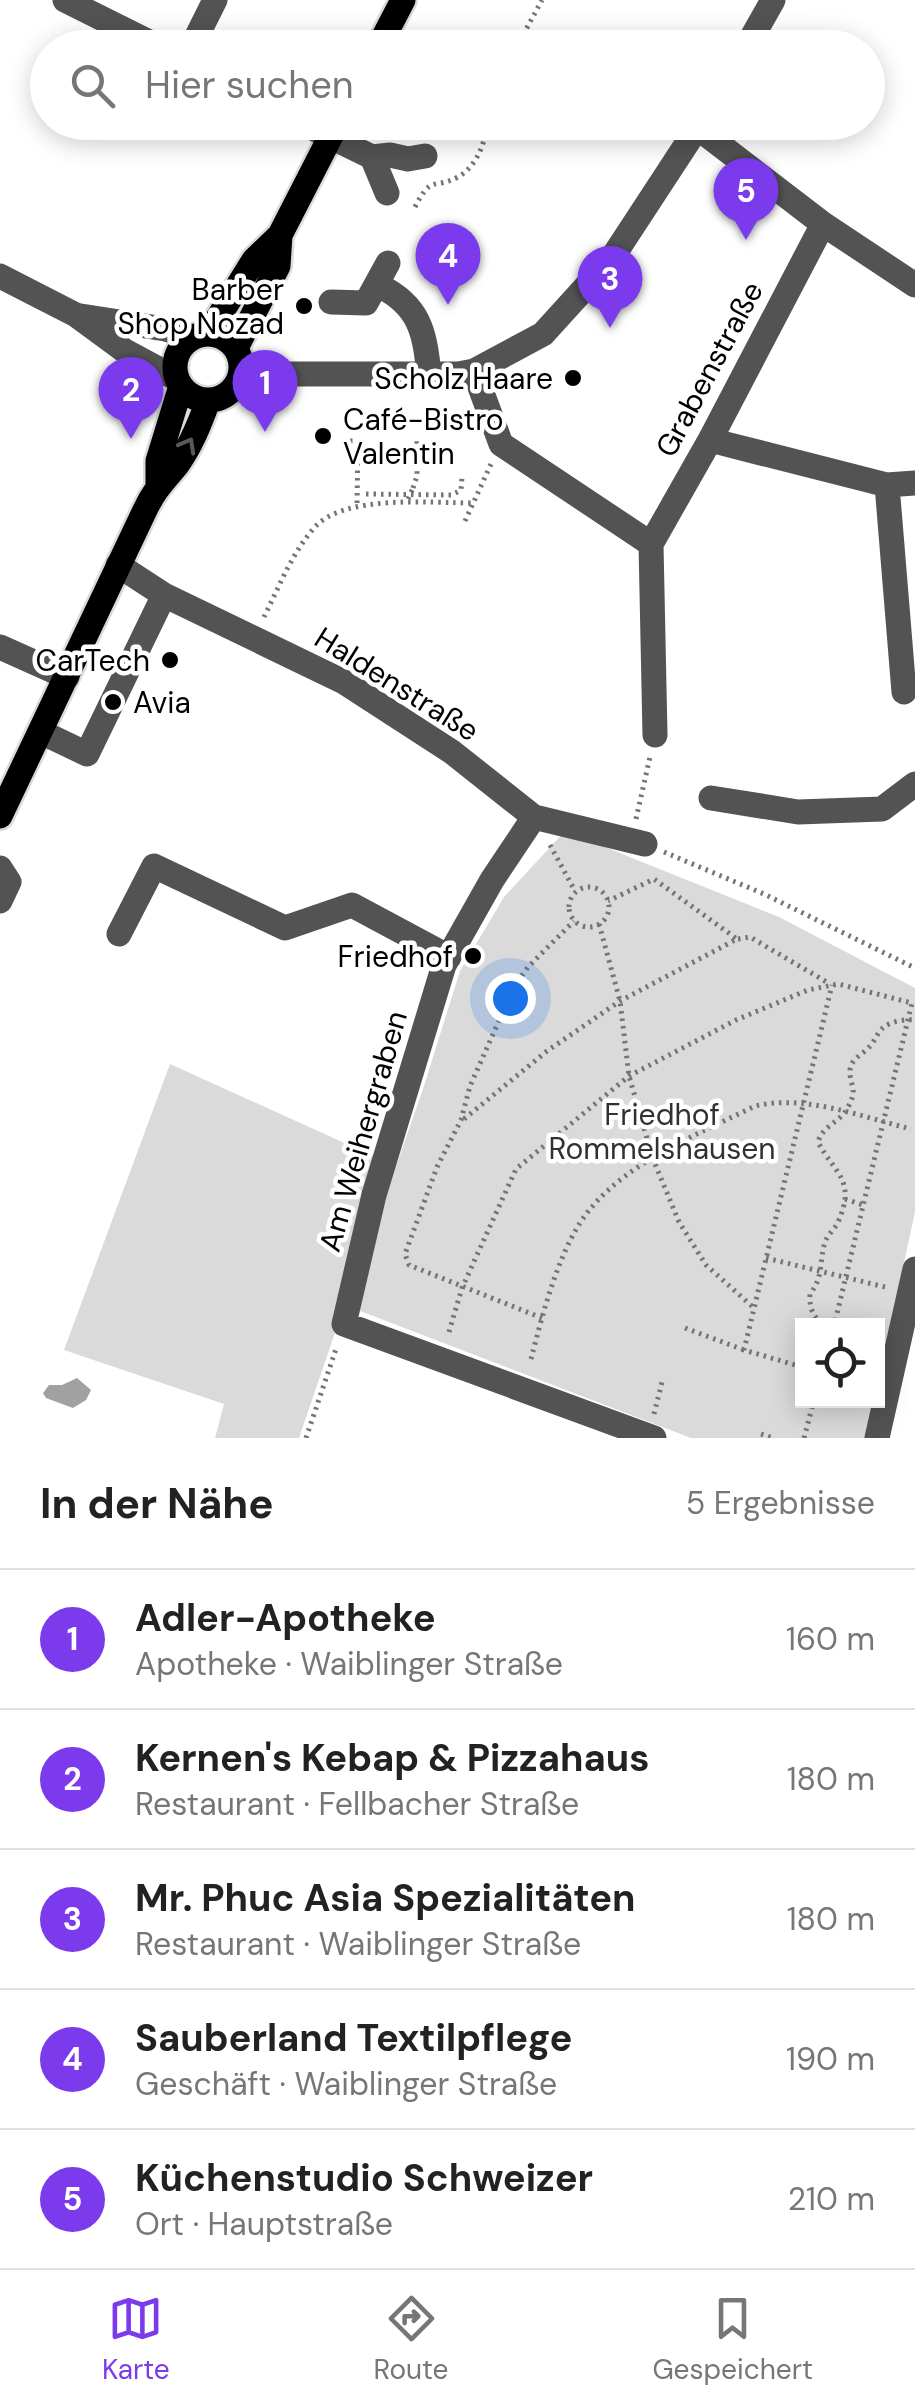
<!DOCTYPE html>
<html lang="de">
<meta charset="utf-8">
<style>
:root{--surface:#fff;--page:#f6f6f6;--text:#222;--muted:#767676;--line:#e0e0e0;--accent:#7c3aed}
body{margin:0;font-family:"DM Sans",sans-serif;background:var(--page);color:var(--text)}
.controls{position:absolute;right:30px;bottom:30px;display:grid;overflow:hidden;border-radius:0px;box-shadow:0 5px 25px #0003}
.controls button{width:90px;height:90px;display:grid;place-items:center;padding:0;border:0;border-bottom:2px solid var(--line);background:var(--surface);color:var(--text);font:50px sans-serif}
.you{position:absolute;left:510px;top:998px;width:35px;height:35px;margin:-25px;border:8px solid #fff;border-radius:50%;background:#1a73e8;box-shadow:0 0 0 15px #1a73e833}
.badge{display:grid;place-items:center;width:65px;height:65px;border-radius:50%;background:var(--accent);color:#fff;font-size:32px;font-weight:700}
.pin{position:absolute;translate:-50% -82px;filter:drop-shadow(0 2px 5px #0008)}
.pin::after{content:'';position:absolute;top:52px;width:35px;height:30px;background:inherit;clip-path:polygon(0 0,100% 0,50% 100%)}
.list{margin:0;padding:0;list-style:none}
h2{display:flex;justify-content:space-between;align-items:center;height:130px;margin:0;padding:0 40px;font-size:42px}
h2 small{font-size:32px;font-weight:400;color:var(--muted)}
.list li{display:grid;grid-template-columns:65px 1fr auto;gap:30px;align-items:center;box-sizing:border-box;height:140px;padding:0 40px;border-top:2px solid var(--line)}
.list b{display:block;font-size:38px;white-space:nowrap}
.list p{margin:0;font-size:32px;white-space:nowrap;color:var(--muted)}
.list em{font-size:32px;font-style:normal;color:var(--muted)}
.icon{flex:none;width:55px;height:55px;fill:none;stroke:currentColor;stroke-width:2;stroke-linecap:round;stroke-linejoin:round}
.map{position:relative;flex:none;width:915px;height:1438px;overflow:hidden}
.search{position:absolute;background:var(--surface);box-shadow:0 5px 25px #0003;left:30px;right:30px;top:30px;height:110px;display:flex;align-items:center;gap:25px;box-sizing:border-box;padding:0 35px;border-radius:55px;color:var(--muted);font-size:38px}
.sheet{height:830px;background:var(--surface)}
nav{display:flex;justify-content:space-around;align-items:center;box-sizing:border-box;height:140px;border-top:2px solid var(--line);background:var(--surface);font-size:28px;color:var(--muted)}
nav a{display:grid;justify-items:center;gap:5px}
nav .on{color:var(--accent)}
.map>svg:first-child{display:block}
</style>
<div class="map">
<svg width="915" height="1438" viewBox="0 0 915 1438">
<rect width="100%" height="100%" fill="#fff"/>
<path fill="#dadada" d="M 565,831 L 779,917 L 915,988 L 915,1212 L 878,1383 L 878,1326 L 802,1326 L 802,1400 L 874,1401 L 865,1438 L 691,1438 L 355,1309 L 380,1199 L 396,1166 L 423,1089 L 460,971 L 504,897 Z
M 170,1064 L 380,1159 L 339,1321 L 299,1438 L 215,1438 L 224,1404 L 64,1350 Z"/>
<path fill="#a1a1a1" d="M 77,1378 L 91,1390 L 86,1400 L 73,1408 L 46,1398 L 43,1393 L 49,1385 L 62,1385 Z"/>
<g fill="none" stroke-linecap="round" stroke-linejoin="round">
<g stroke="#dbdbdb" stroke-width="30">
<path id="major" d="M 378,48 L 403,0
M 208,334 L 254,260 L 280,235 L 338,122
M175 367a33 33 0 1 1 66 0a33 33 0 1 1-66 0Z
M 236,348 L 278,266 L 280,235
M 158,484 L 158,461 L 181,386
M 0,816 L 145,510 C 155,489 163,482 177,465 C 191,446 200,423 208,401"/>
</g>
<path stroke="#757575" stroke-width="5" stroke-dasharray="2.5 5" stroke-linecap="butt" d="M 516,48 L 542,0
M 415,207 C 432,174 433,190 458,177 C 475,168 488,141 485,122
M 350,441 L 358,441 L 357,505
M 413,488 L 417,476 L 417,441
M 366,494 L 452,495 L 461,490 L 462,477
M 465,521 L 491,464
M 264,617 C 279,587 292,553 314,528 C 343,494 431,503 473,503
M 636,819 L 650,757
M 550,845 L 575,891
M 664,852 L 764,894 L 915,968
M569 907a20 20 0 1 1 40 0a20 20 0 1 1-40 0Z
M 599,924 L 620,1001 L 629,1076 L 653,1159 L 679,1222 L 706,1265 L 754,1308
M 738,939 L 750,937 L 830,984
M 464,1119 L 547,1051 L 620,1001 L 737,939 L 654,879 L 608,901
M 845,1199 L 863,1205
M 766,1258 L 885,1287
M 542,1318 L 409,1265 L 405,1254 L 437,1167 L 461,1120 L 470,1086 L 514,987 L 528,967 L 574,921
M 829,1326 C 814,1320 809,1310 810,1294 C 824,1276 819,1262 825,1242 C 828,1234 835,1229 838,1222 C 857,1180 834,1173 818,1142 C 823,1125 840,1123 848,1107 C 859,1088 849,1086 850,1070 C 851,1058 864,1054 870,1046 C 875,1041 878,1031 884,1027 C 892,1021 906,1019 915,1020
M 685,1328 L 744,1350
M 449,1332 L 462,1288 L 516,1169 L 629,1076 L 736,1020 L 808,990 L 838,984 L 912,1003 L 834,1326
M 531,1359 C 543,1313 560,1244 591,1208 C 631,1160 699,1134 755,1106 C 805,1094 862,1117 911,1129
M 802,1367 L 744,1350 L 832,985
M 654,1414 L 662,1382
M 761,1434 L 773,1438
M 306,1438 L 337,1346
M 804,1438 L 814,1400"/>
<path stroke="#535353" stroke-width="25" d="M 65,0 L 161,48
M 191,48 L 215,0
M 746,48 L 773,0
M 300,122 L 372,157 L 390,155 L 408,159 L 425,156
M 698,128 L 823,224 L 915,285
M 372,157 L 387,193
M 0,276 L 76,315 L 125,351 L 177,379
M 387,290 C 422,310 425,338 429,374
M 331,302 L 366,303 L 388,263
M 81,316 L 165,329 L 194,337
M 474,371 L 501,444 L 651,544 L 655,735
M 241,374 L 458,374 L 474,371 L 543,334 L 612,258 L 701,122
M 710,440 L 887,485 L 915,483
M 887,485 L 904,692
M 651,544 L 710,440 L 823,224
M 118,565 L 164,595 L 344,682 L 452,752 L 534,817 L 645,844
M 0,647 L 67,677
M 41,732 L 87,754 L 164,595
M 711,798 L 798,812 L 882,809 L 915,784
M 534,817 L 492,880 L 444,965 L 374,1195 L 344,1324 L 654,1438
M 0,868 L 9,882 L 0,901
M 119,934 L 154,866 L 285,928 L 352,905 L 449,957
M 877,1438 L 915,1269"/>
<use href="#major" stroke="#000" stroke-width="25"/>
<path stroke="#757575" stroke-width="5" stroke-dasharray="2.5 5" stroke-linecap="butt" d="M 408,499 L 413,488"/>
</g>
<defs><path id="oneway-chevron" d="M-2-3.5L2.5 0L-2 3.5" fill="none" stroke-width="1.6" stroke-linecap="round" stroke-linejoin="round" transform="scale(2.5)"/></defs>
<use stroke="#595959" href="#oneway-chevron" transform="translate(188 445) rotate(-61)"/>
<g fill="#000" stroke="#fff" stroke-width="4">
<circle cx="304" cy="306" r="10"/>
<circle cx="573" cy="378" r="10"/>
<circle cx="323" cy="436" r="10"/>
<circle cx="170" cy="660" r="10"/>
<circle cx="113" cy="702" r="10"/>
<circle cx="473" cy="956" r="10"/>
</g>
<g text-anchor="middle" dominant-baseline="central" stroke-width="9" stroke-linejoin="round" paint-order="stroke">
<g font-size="30" fill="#000" stroke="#fff" text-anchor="end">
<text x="284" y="289">Barber<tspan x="284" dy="34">Shop Nozad</tspan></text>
<text x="553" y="378">Scholz Haare</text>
<text x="343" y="419" text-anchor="start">Café-Bistro<tspan x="343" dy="34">Valentin</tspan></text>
<text x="150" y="660">CarTech</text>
<text x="133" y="702" text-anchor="start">Avia</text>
<text x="453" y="956">Friedhof</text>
</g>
<g font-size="30" fill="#000" stroke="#fff">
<text transform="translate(709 369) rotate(-62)">Grabenstraße</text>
<text transform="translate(397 684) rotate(32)">Haldenstraße</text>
<text transform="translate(363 1131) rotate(-74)">Am Weihergraben</text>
</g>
<g font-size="30" fill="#313131" stroke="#fff">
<text x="662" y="1114">Friedhof<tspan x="662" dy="34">Rommelshausen</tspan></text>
</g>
</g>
</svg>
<div class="controls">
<button><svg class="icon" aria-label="locate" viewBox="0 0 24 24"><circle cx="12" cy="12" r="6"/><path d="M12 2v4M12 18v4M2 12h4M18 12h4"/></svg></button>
</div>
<div class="you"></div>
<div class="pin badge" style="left:265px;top:432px">1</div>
<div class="pin badge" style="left:131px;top:439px">2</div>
<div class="pin badge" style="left:610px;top:328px">3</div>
<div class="pin badge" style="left:448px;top:305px">4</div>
<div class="pin badge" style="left:746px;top:240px">5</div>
<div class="search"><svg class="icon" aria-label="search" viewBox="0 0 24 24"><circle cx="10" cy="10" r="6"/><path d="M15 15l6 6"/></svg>Hier suchen</div>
</div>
<section class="sheet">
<h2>In der Nähe<small>5 Ergebnisse</small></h2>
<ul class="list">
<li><span class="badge">1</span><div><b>Adler-Apotheke</b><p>Apotheke · Waiblinger Straße</p></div><em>160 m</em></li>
<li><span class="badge">2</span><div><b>Kernen's Kebap &amp; Pizzahaus</b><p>Restaurant · Fellbacher Straße</p></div><em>180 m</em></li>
<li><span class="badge">3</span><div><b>Mr. Phuc Asia Spezialitäten</b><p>Restaurant · Waiblinger Straße</p></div><em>180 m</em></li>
<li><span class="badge">4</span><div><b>Sauberland Textilpflege</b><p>Geschäft · Waiblinger Straße</p></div><em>190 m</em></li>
<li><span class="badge">5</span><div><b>Küchenstudio Schweizer</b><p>Ort · Hauptstraße</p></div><em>210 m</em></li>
</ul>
</section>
<nav>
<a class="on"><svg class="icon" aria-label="map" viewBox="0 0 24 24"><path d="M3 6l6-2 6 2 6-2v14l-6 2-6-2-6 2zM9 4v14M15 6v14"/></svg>Karte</a>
<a><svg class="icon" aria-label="directions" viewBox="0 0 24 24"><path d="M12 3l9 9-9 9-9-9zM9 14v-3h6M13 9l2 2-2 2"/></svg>Route</a>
<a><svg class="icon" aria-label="saved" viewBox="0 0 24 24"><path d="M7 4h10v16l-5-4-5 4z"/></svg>Gespeichert</a>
</nav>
